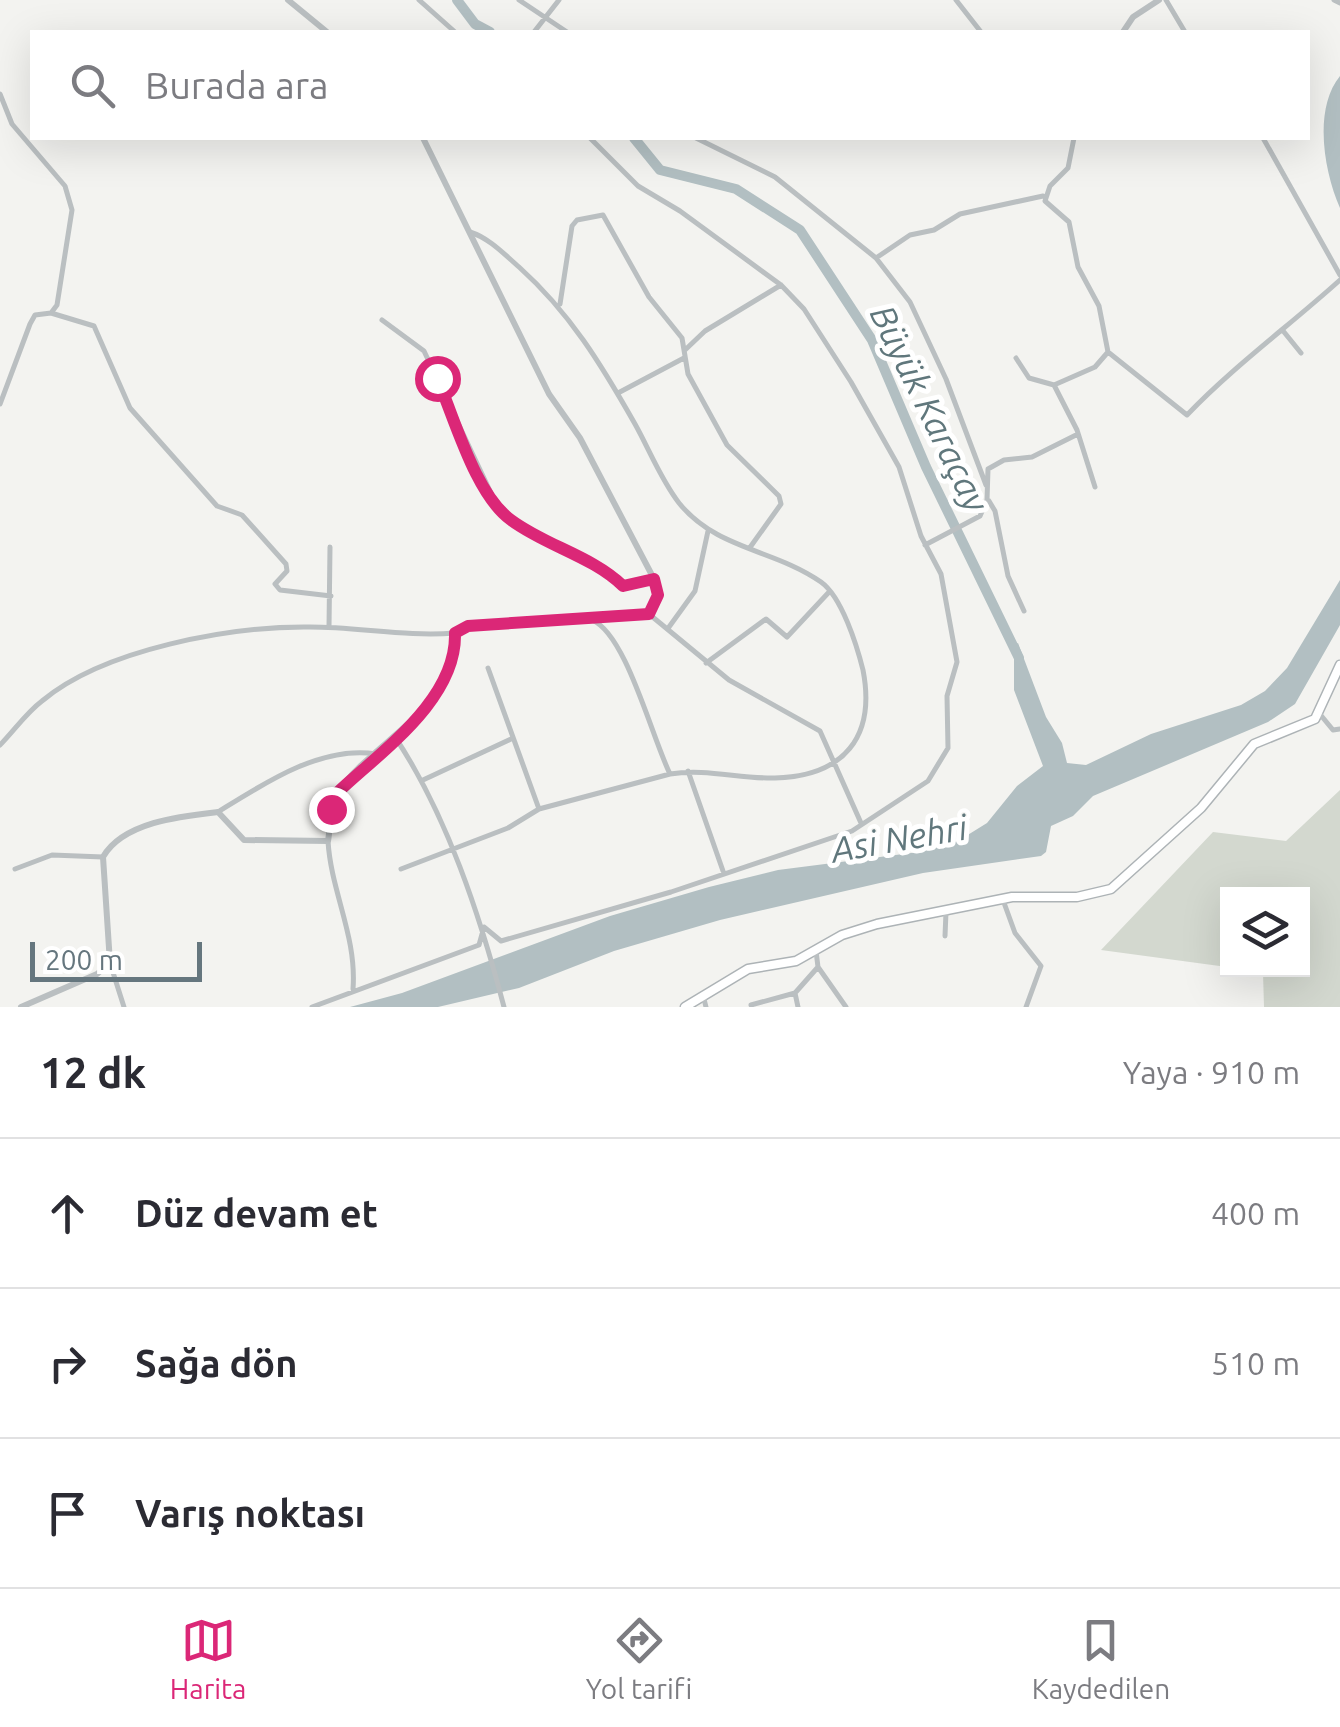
<!DOCTYPE html>
<html lang="tr">
<meta charset="utf-8">
<style>
:root{--surface:#fff;--page:#f2f2f3;--text:#2b2b33;--muted:#7c7c81;--line:#e1e1e2;--accent:#db2777}
body{margin:0;font-family:Ubuntu,sans-serif;background:var(--page);color:var(--text)}
.controls{position:absolute;right:30px;bottom:30px;display:grid;overflow:hidden;border-radius:0px;box-shadow:0 10px 40px #0002}
.controls button{width:90px;height:90px;display:grid;place-items:center;padding:0;border:0;border-bottom:2px solid var(--line);background:var(--surface);color:var(--text);font:50px sans-serif}
.scale{position:absolute;left:30px;bottom:25px;width:172px;box-sizing:border-box;padding-left:10px;border:5px solid #65767e;border-top:0;font-size:28px;line-height:35px;white-space:nowrap;color:#65767e;-webkit-text-stroke:8px #fff;paint-order:stroke}
.stop{position:absolute;width:30px;height:30px;margin:-22px;border:8px solid #db2777;border-radius:50%;background:#fff}
.stop.end{background:#db2777;border-color:#fff;box-shadow:0 2px 10px #0008}
.list{margin:0;padding:0;list-style:none}
h2{display:flex;justify-content:space-between;align-items:center;height:130px;margin:0;padding:0 40px;font-size:42px}
h2 small{font-size:32px;font-weight:400;color:var(--muted)}
.list li{display:grid;grid-template-columns:65px 1fr auto;gap:30px;align-items:center;box-sizing:border-box;height:150px;padding:0 40px;border-top:2px solid var(--line)}
.list b{display:block;font-size:38px;white-space:nowrap}
.list em{font-size:32px;font-style:normal;color:var(--muted)}
.icon{flex:none;width:55px;height:55px;fill:none;stroke:currentColor;stroke-width:2;stroke-linecap:round;stroke-linejoin:round}
.map{position:relative;flex:none;width:1340px;height:1007px;overflow:hidden}
.search{position:absolute;background:var(--surface);box-shadow:0 10px 40px #0002;left:30px;right:30px;top:30px;height:110px;display:flex;align-items:center;gap:25px;box-sizing:border-box;padding:0 35px;border-radius:0px;color:var(--muted);font-size:38px}
.sheet{height:580px;background:var(--surface)}
nav{display:flex;justify-content:space-around;align-items:center;box-sizing:border-box;height:140px;border-top:2px solid var(--line);background:var(--surface);font-size:28px;color:var(--muted)}
nav a{display:grid;justify-items:center;gap:5px}
nav .on{color:var(--accent)}
.map>svg:first-child{display:block}
</style>
<div class="map">
<svg width="1340" height="1007" viewBox="0 0 1340 1007">
<rect width="100%" height="100%" fill="#f3f3f0"/>
<path fill="#d3d8cf" d="M 1340,790 L 1340,1007 L 1264,1007 L 1263,973 L 1242,970 L 1302,969 L 1302,894 L 1228,894 L 1227,967 L 1101,950 L 1213,832 L 1286,841 Z"/>
<path fill="#b2bfc2" d="M 1340,76 L 1340,208 C 1324,172 1313,109 1340,76 Z
M 1340,580 L 1340,625 L 1295,704 L 1268,722 L 1093,796 L 1073,816 L 1051,826 L 1046,852 L 1041,856 L 923,873 L 720,920 L 614,951 L 519,988 L 438,1007 L 350,1007 L 402,993 L 610,916 L 709,887 L 778,870 L 919,852 L 958,841 L 987,823 L 1017,786 L 1043,766 L 1014,690 L 1014,645 L 1018,643 L 1046,717 L 1062,743 L 1067,763 L 1086,765 L 1151,734 L 1241,705 L 1265,691 L 1287,668 Z"/>
<g fill="none" stroke-linecap="round" stroke-linejoin="round">
<path stroke="#b2bfc2" stroke-width="10" d="M 457,0 L 475,24 L 490,32
M 634,138 L 660,170 L 736,189 L 800,230 L 872,340 L 926,467 L 1019,658"/>
<g stroke="#adb3b6" stroke-width="11">
<path id="secondary" d="M 685,1007 L 748,969 L 796,961 L 842,935 L 877,924 L 1012,897 L 1077,897 L 1111,889 L 1201,808 L 1254,744 L 1315,719 L 1340,665"/>
</g>
<path stroke="#babfc1" stroke-width="5" d="M 419,0 L 455,32
M 519,0 L 567,32
M 956,0 L 981,32
M 1166,0 L 1185,32
M 1334,0 L 1340,3
M 534,32 L 559,0
M 0,94 L 12,124 L 65,186 L 72,210 L 57,305 L 51,313 L 35,315 L 30,324 L 0,404
M 696,138 L 775,177 L 876,258 L 910,302 L 946,379 L 986,485
M 1074,138 L 1068,168 L 1050,186 L 1045,201 L 1069,222 L 1078,267 L 1099,306 L 1108,352 L 1095,367 L 1054,385 L 1077,430 L 1095,487
M 1263,138 L 1340,275
M 876,258 L 910,235 L 934,230 L 960,214 L 1043,196
M 560,304 L 572,226 L 577,220 L 603,215 L 649,297 L 682,338 L 688,374 L 727,445 L 779,496 L 781,504 L 751,546
M 51,313 L 94,326 L 130,408 L 217,506 L 242,515 L 286,564 L 287,571 L 275,584 L 280,590 L 331,596
M 382,320 L 424,351 L 499,510 L 552,545 L 611,574 L 623,586 L 654,579
M 1284,332 L 1301,353
M 685,350 L 705,331 L 781,285
M 1108,352 L 1187,415 C 1234,366 1289,326 1340,280
M 1016,358 L 1029,378 L 1054,385
M 618,393 L 684,358
M 989,501 L 995,511 L 1008,576 L 1024,611
M 925,545 L 980,516 L 987,500 L 988,469 L 1004,460 L 1032,457 L 1078,434
M 649,614 L 729,680 L 820,731 L 861,823
M 592,620 C 626,634 651,735 670,774
M 329,627 L 330,547
M 669,627 L 695,591 L 708,531
M 706,663 L 766,619 L 787,637 L 830,591
M 488,668 L 539,809
M 1319,713 L 1333,730 L 1340,729
M 395,737 C 447,815 480,916 504,1007
M 0,745 C 14,731 26,713 42,701 C 104,649 231,626 310,627 C 359,627 406,637 455,633
M 688,771 L 723,871
M 423,780 L 511,739
M 218,812 C 263,784 321,745 376,754
M 328,841 C 331,892 357,936 353,989
M 15,869 L 52,855 L 103,857
M 401,869 L 508,828 L 539,809 L 670,774 C 706,768 740,779 775,778 C 844,776 876,737 863,670 C 857,646 842,597 821,582 C 774,549 717,550 679,503 C 661,480 649,449 635,424 C 601,364 570,313 519,267 C 504,254 489,238 470,232
M 1003,900 L 1015,933 L 1041,966 L 1026,1007
M 945,936 L 946,912
M 816,951 L 818,967 L 846,1007
M 110,963 L 124,1007
M 795,993 L 798,1007
M 703,995 L 706,1007
M 751,1005 L 795,993 L 818,967
M 312,1007 L 479,945 L 484,927 L 501,941 L 671,892 L 852,831 L 928,781 L 948,748 L 947,696 L 957,662 L 941,574 L 921,536 L 899,467 L 851,382 L 804,309 L 781,285 L 680,211 L 638,186 L 590,138"/>
<path stroke="#babfc1" stroke-width="6" d="M 288,0 L 327,32
M 1123,32 L 1133,17 L 1159,0
M 21,1007 L 97,974 L 110,963 L 103,857 C 123,822 182,816 218,812 L 244,840 L 328,841 C 331,826 328,807 336,794 C 373,740 457,709 455,633 L 468,626 L 649,614 L 658,595 L 654,579 L 580,438 L 549,394 L 423,138"/>
<use href="#secondary" stroke="#fff" stroke-width="8"/>
</g>
<g fill="none" stroke-linecap="round" stroke-linejoin="round">
<path stroke="#db2777" stroke-width="12" d="M 331,809 L 336,794 C 380,752 457,700 455,633 L 468,626 L 649,614 L 658,595 L 654,579 L 623,586 C 592,556 546,546 511,520 C 475,494 455,419 437,378"/>
</g>
<g text-anchor="middle" dominant-baseline="central" stroke-width="10" stroke-linejoin="round" paint-order="stroke">
<g font-size="35" font-style="italic" fill="#60777c" stroke="#fff">
<text transform="translate(930 408) rotate(64)">Büyük Karaçay</text>
<text transform="translate(899 838) rotate(-10)">Asi Nehri</text>
</g>
</g>
</svg>
<div class="controls">
<button><svg class="icon" aria-label="layers" viewBox="0 0 24 24"><path d="M12 4l9 5-9 5-9-5zM3 14l9 5 9-5"/></svg></button>
</div>
<div class="scale">200 m</div>
<div class="stop" style="left:437px;top:378px"></div>
<div class="stop end" style="left:331px;top:809px"></div>
<div class="search"><svg class="icon" aria-label="search" viewBox="0 0 24 24"><circle cx="10" cy="10" r="6"/><path d="M15 15l6 6"/></svg>Burada ara</div>
</div>
<section class="sheet">
<h2>12 dk<small>Yaya · 910 m</small></h2>
<ul class="list">
<li><svg class="icon" aria-label="ahead" viewBox="0 0 24 24"><path d="M12 20V5M6 11l6-6 6 6"/></svg><div><b>Düz devam et</b></div><em>400 m</em></li>
<li><svg class="icon" aria-label="right" viewBox="0 0 24 24"><path d="M7 20v-9h11M14 6l5 5-5 5"/></svg><div><b>Sağa dön</b></div><em>510 m</em></li>
<li><svg class="icon" aria-label="arrive" viewBox="0 0 24 24"><path d="M6 21V4h12l-3 4 3 4H6"/></svg><div><b>Varış noktası</b></div></li>
</ul>
</section>
<nav>
<a class="on"><svg class="icon" aria-label="map" viewBox="0 0 24 24"><path d="M3 6l6-2 6 2 6-2v14l-6 2-6-2-6 2zM9 4v14M15 6v14"/></svg>Harita</a>
<a><svg class="icon" aria-label="directions" viewBox="0 0 24 24"><path d="M12 3l9 9-9 9-9-9zM9 14v-3h6M13 9l2 2-2 2"/></svg>Yol tarifi</a>
<a><svg class="icon" aria-label="saved" viewBox="0 0 24 24"><path d="M7 4h10v16l-5-4-5 4z"/></svg>Kaydedilen</a>
</nav>
